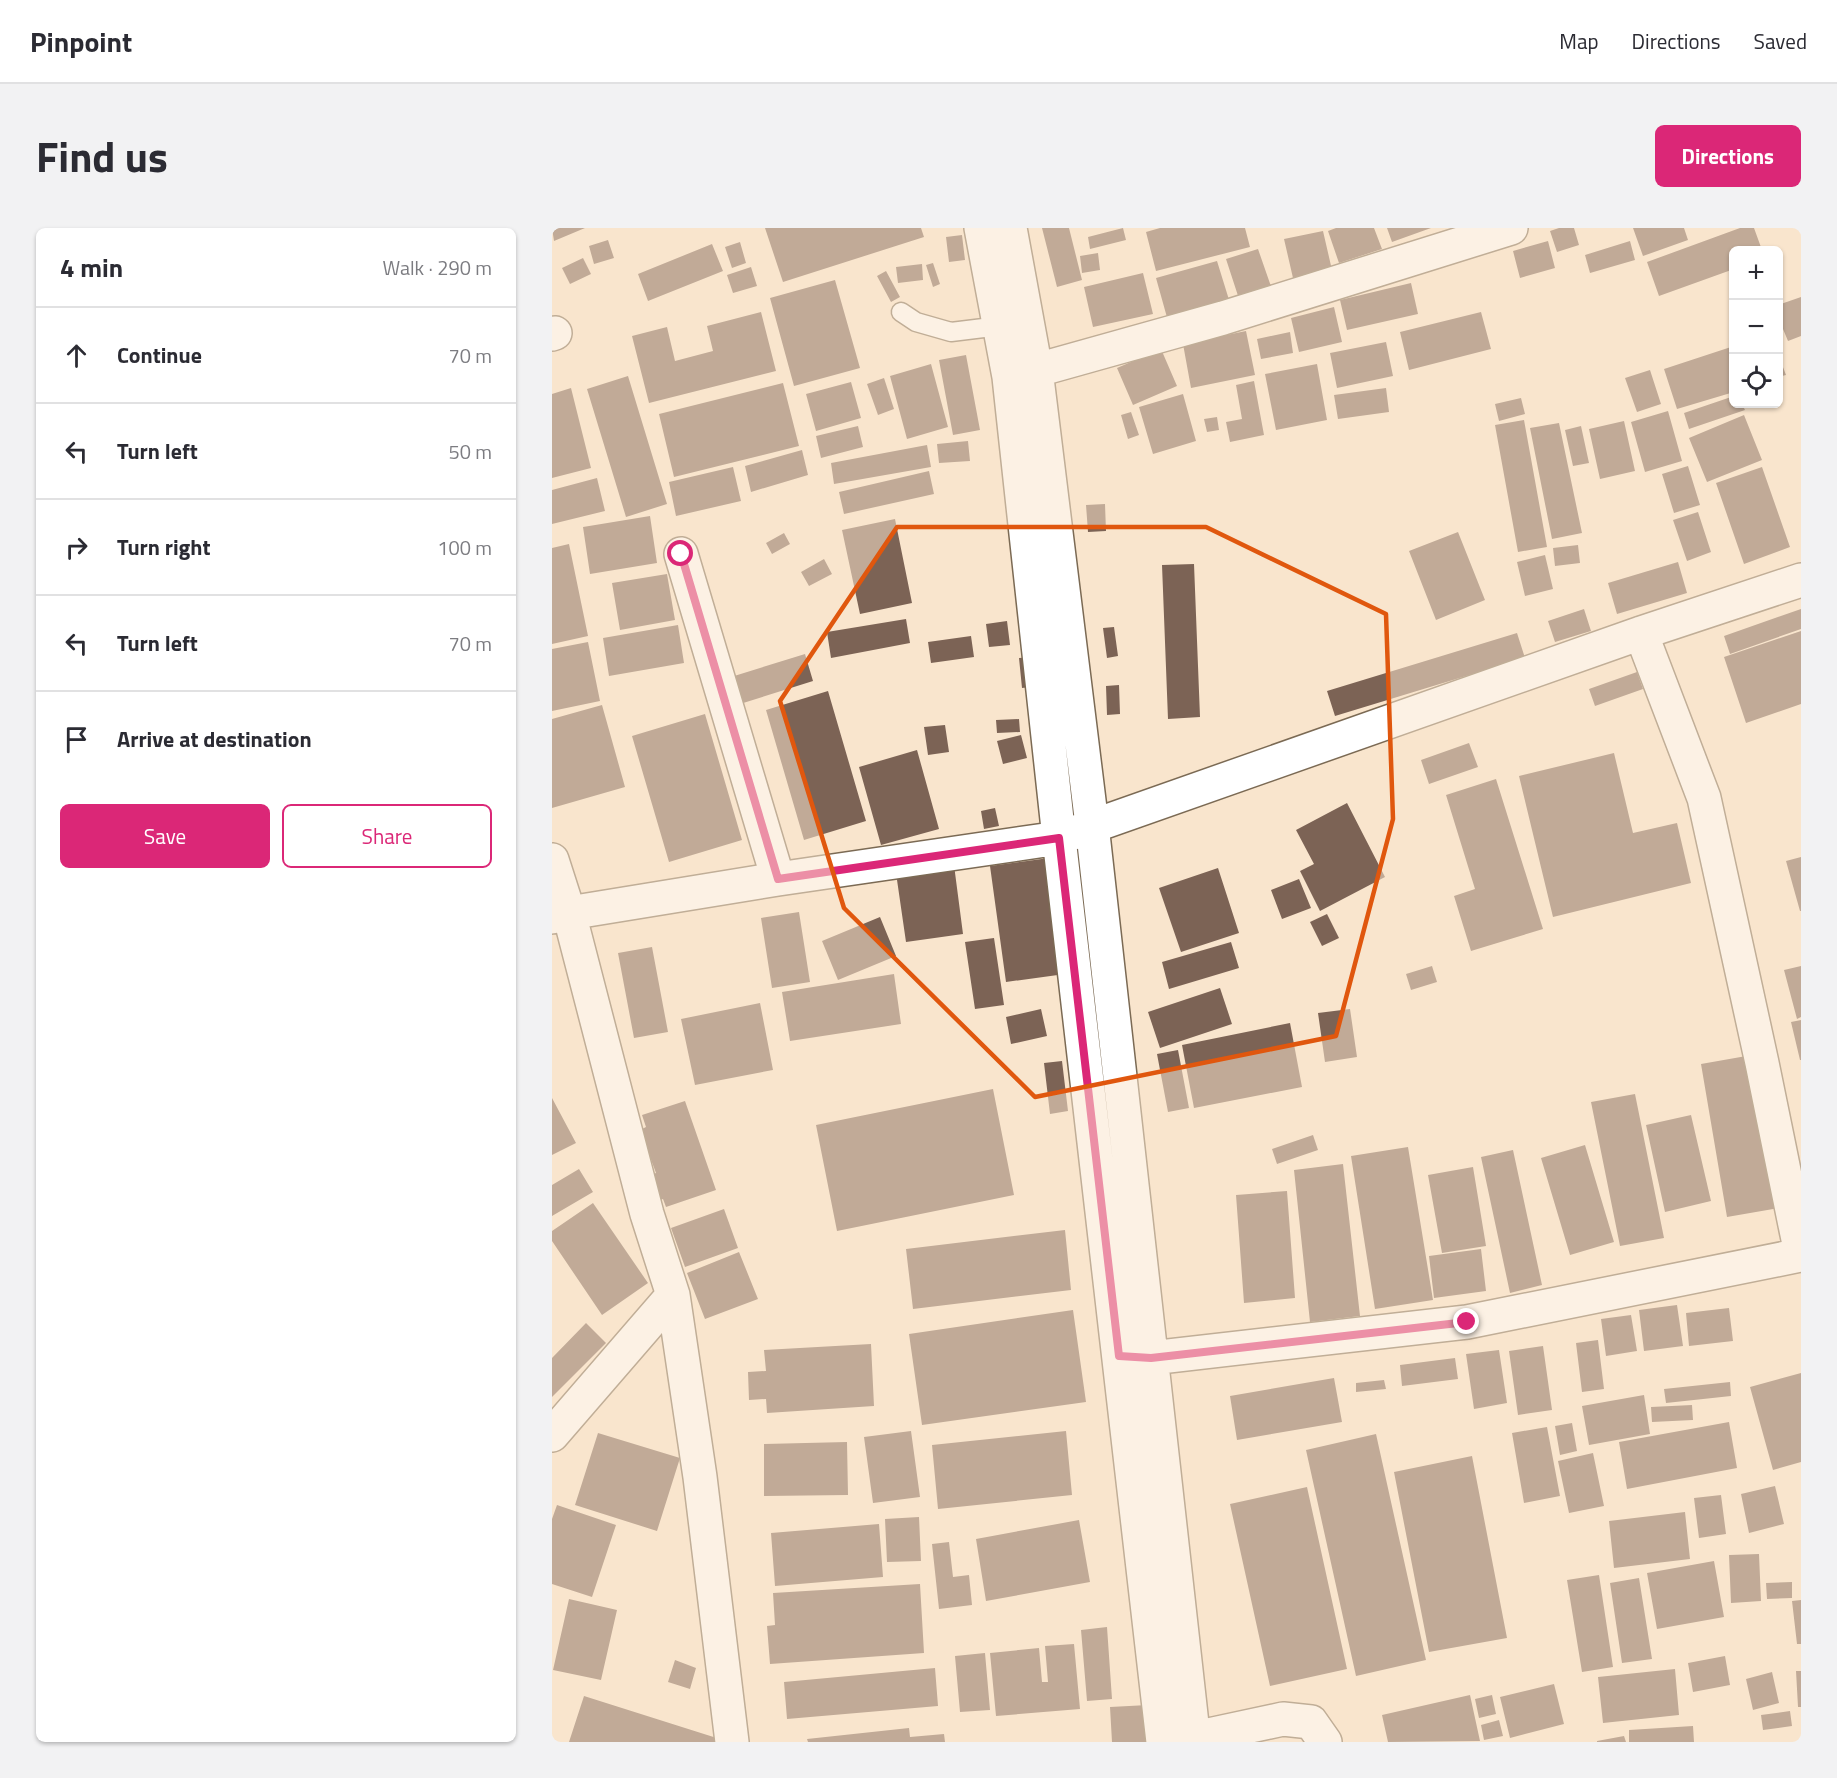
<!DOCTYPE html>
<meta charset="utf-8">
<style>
:root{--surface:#fff;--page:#f2f2f3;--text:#2b2b33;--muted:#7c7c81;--line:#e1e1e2;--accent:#db2777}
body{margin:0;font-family:"Titillium Web",sans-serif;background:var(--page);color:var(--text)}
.controls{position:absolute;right:18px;top:18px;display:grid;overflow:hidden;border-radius:9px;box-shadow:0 2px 4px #0004}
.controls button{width:54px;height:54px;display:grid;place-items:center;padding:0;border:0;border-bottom:2px solid var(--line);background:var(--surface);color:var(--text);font:30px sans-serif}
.stop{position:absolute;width:18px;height:18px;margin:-14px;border:4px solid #db2777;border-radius:50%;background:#fff}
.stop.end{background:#db2777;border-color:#fff;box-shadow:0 2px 6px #0008}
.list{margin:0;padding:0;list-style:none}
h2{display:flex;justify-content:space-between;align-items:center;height:78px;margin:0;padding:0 24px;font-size:26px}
h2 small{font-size:20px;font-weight:400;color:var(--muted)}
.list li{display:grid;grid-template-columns:39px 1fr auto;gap:18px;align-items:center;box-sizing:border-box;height:96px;padding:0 24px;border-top:2px solid var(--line)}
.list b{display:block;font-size:22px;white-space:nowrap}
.list em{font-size:20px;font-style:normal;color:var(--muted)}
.actions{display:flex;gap:12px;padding:18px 24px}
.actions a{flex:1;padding:14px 0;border:2px solid var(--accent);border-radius:9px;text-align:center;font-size:21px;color:var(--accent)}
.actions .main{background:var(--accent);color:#fff}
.icon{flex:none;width:33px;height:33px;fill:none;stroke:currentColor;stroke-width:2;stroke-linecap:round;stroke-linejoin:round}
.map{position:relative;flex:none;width:1249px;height:1514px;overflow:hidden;border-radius:9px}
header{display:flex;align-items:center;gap:36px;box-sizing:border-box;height:84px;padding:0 30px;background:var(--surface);border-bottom:2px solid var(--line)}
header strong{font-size:28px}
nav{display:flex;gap:33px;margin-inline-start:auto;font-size:21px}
.intro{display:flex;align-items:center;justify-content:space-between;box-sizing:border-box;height:144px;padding:0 36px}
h1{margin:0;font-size:42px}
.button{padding:15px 27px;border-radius:9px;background:var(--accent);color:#fff;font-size:21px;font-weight:700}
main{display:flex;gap:36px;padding:0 36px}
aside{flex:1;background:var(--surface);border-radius:9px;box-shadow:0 2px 4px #0004}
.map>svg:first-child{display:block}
</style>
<header>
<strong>Pinpoint</strong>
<nav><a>Map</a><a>Directions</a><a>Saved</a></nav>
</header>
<div class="intro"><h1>Find us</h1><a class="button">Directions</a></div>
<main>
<aside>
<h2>4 min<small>Walk · 290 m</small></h2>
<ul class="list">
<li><svg class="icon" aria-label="ahead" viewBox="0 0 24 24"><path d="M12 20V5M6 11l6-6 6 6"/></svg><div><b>Continue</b></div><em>70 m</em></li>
<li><svg class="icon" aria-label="left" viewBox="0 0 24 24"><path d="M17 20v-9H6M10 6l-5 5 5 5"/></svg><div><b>Turn left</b></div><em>50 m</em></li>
<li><svg class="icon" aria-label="right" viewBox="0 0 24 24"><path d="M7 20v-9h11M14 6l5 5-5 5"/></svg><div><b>Turn right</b></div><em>100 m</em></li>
<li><svg class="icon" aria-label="left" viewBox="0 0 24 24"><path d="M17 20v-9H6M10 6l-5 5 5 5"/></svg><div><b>Turn left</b></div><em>70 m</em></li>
<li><svg class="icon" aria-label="arrive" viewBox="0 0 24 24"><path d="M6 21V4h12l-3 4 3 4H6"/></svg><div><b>Arrive at destination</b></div></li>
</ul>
<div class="actions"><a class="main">Save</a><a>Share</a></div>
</aside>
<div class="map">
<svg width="1249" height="1514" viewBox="0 0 1249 1514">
<rect width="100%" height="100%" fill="#f9e5cd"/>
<path fill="#7c6355" d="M 0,0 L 33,0 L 2,13 Z
M 213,0 L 369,0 L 372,9 L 231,54 Z
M 490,0 L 517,0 L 530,52 L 505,59 Z
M 571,0 L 574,12 L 538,21 L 536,9 Z
M 608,0 L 693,0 L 698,19 L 604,43 L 594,4 Z
M 784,0 L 822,0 L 830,21 L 787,35 L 776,3 Z
M 835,0 L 879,0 L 840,14 Z
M 1007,0 L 1022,0 L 1027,17 L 1005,24 L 998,3 Z
M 1081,0 L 1132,0 L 1136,12 L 1091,28 Z
M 1188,0 L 1202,0 L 1210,22 L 1182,22 L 1182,41 L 1107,68 L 1095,34 Z
M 771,3 L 780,42 L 741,50 L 732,11 Z
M 410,7 L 413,32 L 397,34 L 394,9 Z
M 56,12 L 62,30 L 42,36 L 37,18 Z
M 996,13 L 1003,40 L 968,50 L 961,23 Z
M 1078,13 L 1083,32 L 1038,45 L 1033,27 Z
M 188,14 L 194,35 L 180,40 L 173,19 Z
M 160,16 L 171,43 L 96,73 L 86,46 Z
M 706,21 L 722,67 L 689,77 L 674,31 Z
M 546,25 L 548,42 L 530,45 L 528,28 Z
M 31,30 L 39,46 L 18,56 L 10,40 Z
M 665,33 L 678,75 L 616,93 L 604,50 Z
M 381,35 L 388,56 L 381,59 L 374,37 Z
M 370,36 L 371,52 L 346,55 L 344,39 Z
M 199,39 L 205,58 L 181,65 L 175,47 Z
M 334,43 L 348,69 L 339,74 L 325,48 Z
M 591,45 L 601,86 L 541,99 L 532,59 Z
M 283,52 L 308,140 L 242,158 L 218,70 Z
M 859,55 L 866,86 L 795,102 L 788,72 Z
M 1249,69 L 1249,108 L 1236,113 L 1226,89 L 1226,77 Z
M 782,79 L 790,114 L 747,124 L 739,90 Z
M 209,84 L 224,143 L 97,175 L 80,108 L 115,99 L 123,133 L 161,123 L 155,98 Z
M 929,84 L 939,121 L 857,142 L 848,104 Z
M 694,103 L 703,147 L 639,160 L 631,116 Z
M 738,104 L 741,125 L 709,131 L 705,111 Z
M 834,114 L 841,148 L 785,160 L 778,125 Z
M 1182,118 L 1182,164 L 1125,181 L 1112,141 Z
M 609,121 L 625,158 L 581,177 L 565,140 Z
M 1226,126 L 1234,147 L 1226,149 Z
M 414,127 L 428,202 L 401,207 L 387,132 Z
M 379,136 L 396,199 L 355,211 L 338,148 Z
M 765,136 L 775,192 L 724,202 L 713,146 Z
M 1098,142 L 1109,176 L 1085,184 L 1073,150 Z
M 76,148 L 115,276 L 74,289 L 35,161 Z
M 332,150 L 342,181 L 326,187 L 315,156 Z
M 702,153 L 712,207 L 678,214 L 674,194 L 690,191 L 684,157 Z
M 299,154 L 309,190 L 264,203 L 254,166 Z
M 231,155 L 247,218 L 122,249 L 107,186 Z
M 19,160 L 39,240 L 0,250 L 0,166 Z
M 834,160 L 837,184 L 786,191 L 782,167 Z
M 631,166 L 644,213 L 601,226 L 587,179 Z
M 1182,168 L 1182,176 L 1190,176 L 1193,182 L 1137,201 L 1132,185 Z
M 969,170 L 973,186 L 947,193 L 943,176 Z
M 1116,183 L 1130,233 L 1093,244 L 1079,194 Z
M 579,184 L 587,207 L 576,211 L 569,187 Z
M 1192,187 L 1210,232 L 1155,254 L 1137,210 Z
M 665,189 L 667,202 L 655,204 L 652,191 Z
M 972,192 L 995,319 L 966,324 L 943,197 Z
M 1072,193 L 1083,243 L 1048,251 L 1037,201 Z
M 1007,195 L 1030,305 L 1000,311 L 978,200 Z
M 306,198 L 311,219 L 269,230 L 264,208 Z
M 1029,198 L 1037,235 L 1021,238 L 1013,202 Z
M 416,213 L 418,233 L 387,235 L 385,216 Z
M 375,217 L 379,239 L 282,256 L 279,235 Z
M 250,222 L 256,247 L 199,264 L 193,238 Z
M 1136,238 L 1148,277 L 1122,285 L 1110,246 Z
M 181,239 L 189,273 L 124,288 L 117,254 Z
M 1210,239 L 1238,319 L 1192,336 L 1164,255 Z
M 377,243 L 382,266 L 292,286 L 287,264 Z
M 45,250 L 53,283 L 0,296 L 0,262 Z
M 553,276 L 554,303 L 536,304 L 534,277 Z
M 1146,284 L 1159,324 L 1135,333 L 1121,292 Z
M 98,288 L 105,335 L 38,346 L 31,299 Z
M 343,291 L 360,375 L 308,386 L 290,302 Z
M 906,304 L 933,372 L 884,392 L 857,323 Z
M 232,305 L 238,316 L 220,326 L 214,315 Z
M 17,316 L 36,408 L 0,416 L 0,320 Z
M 1026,317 L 1028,335 L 1003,338 L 1001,320 Z
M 993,327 L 1001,361 L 973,368 L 965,334 Z
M 272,331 L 280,346 L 257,358 L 249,344 Z
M 1126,334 L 1135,365 L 1065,386 L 1056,355 Z
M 642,336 L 648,489 L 616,491 L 610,337 Z
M 115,346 L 123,392 L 68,402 L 60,355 Z
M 1032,381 L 1039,403 L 1003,414 L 996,393 Z
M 1249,381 L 1249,401 L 1178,426 L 1172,408 Z
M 354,391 L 358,415 L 279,430 L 275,404 Z
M 455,393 L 458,417 L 437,419 L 434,396 Z
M 126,397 L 132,435 L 57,448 L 51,410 Z
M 562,399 L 566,428 L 555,430 L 551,400 Z
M 1249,403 L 1249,476 L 1194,495 L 1172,429 Z
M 965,405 L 973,430 L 783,488 L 775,463 Z
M 419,408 L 422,429 L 379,435 L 376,414 Z
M 36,414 L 48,473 L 0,483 L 0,421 Z
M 253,426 L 261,453 L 188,476 L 179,449 Z
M 484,429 L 487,458 L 470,460 L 467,430 Z
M 1085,444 L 1091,461 L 1043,478 L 1037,461 Z
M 567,457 L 568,486 L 555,487 L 554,458 Z
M 276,463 L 314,593 L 252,612 L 214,482 Z
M 50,477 L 73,559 L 0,580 L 0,491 Z
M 153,486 L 190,612 L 117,634 L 80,508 Z
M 467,491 L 468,504 L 445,505 L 444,492 Z
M 393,497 L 397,524 L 376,527 L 372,499 Z
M 469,507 L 475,530 L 451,536 L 445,513 Z
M 917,515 L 926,539 L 877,556 L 869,532 Z
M 365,522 L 387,601 L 329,617 L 307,539 Z
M 1062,525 L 1081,605 L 1125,595 L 1139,655 L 1001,689 L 967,548 Z
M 944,551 L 991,701 L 919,723 L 902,668 L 923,661 L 894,567 Z
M 795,575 L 833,649 L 768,683 L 748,643 L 762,636 L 744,602 Z
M 443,580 L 447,598 L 432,601 L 429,583 Z
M 1249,629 L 1249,683 L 1248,683 L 1234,633 Z
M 497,630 L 513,746 L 454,754 L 438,638 Z
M 402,637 L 411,706 L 354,714 L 344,645 Z
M 666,640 L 687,705 L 629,724 L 607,660 Z
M 747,651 L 759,680 L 730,691 L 719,662 Z
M 247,684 L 258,754 L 220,760 L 209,690 Z
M 775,686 L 787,710 L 770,718 L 758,694 Z
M 328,689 L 344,728 L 286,752 L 270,713 Z
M 442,710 L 452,777 L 423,781 L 413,714 Z
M 679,714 L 687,740 L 617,761 L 610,734 Z
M 100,719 L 116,804 L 82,810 L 66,725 Z
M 880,738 L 885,754 L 859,762 L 854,746 Z
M 1249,738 L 1249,789 L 1245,791 L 1232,742 Z
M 342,746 L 349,796 L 238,813 L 230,764 Z
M 668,760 L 680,796 L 608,820 L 596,784 Z
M 208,775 L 221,842 L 143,857 L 129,791 Z
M 489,781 L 495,808 L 459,816 L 454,789 Z
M 798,781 L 805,829 L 773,834 L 766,785 Z
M 1249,792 L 1249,832 L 1248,832 L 1239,794 Z
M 738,795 L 750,859 L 642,880 L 630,817 Z
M 626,822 L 637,880 L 616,884 L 605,826 Z
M 1200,827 L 1227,980 L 1175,989 L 1149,836 Z
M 510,833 L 516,883 L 498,886 L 492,835 Z
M 441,861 L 462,967 L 285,1003 L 264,897 Z
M 1083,866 L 1112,1010 L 1068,1018 L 1039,874 Z
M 0,870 L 24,915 L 0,927 Z
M 133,873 L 164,962 L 114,979 L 111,971 L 108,972 L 99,947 L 104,945 L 88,902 L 94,899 L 90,887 Z
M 1139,887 L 1159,973 L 1113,984 L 1094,897 Z
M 761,907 L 766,922 L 725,936 L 720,921 Z
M 1033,917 L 1062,1014 L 1018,1027 L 989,930 Z
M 856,919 L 881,1072 L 823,1081 L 799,928 Z
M 961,922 L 990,1057 L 958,1065 L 929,929 Z
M 791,936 L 808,1088 L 758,1094 L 742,942 Z
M 921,939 L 934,1018 L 890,1025 L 876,947 Z
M 27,941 L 41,964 L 0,988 L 0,957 Z
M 735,963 L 743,1070 L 692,1075 L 684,967 Z
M 41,975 L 96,1055 L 50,1087 L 0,1013 L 0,1003 Z
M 172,981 L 186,1020 L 133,1039 L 119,1000 Z
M 513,1002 L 519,1062 L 361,1081 L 354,1021 Z
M 929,1021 L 934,1063 L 882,1070 L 877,1028 Z
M 187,1024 L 206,1071 L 153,1091 L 135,1045 Z
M 1125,1077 L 1131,1118 L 1092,1123 L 1087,1082 Z
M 1177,1080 L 1181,1113 L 1137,1118 L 1134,1085 Z
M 521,1082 L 534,1174 L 370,1197 L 357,1106 Z
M 1079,1087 L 1085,1123 L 1054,1128 L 1049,1091 Z
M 34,1095 L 54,1115 L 0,1169 L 0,1130 Z
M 1046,1112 L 1052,1161 L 1030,1164 L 1024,1115 Z
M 319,1116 L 322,1178 L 215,1185 L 214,1171 L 197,1172 L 196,1144 L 214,1143 L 212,1122 Z
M 991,1118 L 1000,1182 L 966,1187 L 957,1123 Z
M 947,1122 L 955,1175 L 922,1181 L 914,1126 Z
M 903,1130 L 906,1151 L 850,1158 L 848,1137 Z
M 1249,1145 L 1249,1234 L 1221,1242 L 1198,1159 Z
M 782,1150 L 790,1194 L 685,1212 L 678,1168 Z
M 832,1152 L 834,1161 L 804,1164 L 804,1155 Z
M 1178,1154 L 1179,1168 L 1114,1175 L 1112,1161 Z
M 1092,1167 L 1098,1206 L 1037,1217 L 1030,1178 Z
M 1140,1177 L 1141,1192 L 1100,1194 L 1099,1179 Z
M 1177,1194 L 1185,1240 L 1075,1261 L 1067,1214 Z
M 1020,1195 L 1025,1223 L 1008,1227 L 1003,1198 Z
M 995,1199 L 1008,1268 L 972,1275 L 960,1205 Z
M 359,1203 L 368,1269 L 321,1275 L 312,1209 Z
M 514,1203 L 520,1267 L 386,1281 L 380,1217 Z
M 46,1205 L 128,1230 L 105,1303 L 23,1277 Z
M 824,1206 L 874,1432 L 804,1448 L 754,1222 Z
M 295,1214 L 296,1267 L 212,1268 L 212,1216 Z
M 1041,1225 L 1052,1278 L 1017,1285 L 1006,1233 Z
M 920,1228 L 955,1410 L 877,1424 L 842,1244 Z
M 1223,1258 L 1232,1296 L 1197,1305 L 1189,1266 Z
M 755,1259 L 795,1441 L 718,1458 L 678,1276 Z
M 1169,1267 L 1174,1306 L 1147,1310 L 1142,1270 Z
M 5,1277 L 64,1297 L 40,1369 L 0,1356 L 0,1291 Z
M 1133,1284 L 1138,1331 L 1062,1340 L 1057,1293 Z
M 367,1289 L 369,1333 L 335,1334 L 333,1291 Z
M 527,1292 L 538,1354 L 434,1373 L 424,1311 Z
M 327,1296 L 331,1349 L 223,1358 L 219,1305 Z
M 397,1314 L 401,1349 L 417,1347 L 420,1377 L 387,1381 L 380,1316 Z
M 1207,1326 L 1209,1373 L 1179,1375 L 1177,1327 Z
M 1162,1333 L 1172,1389 L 1105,1401 L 1095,1345 Z
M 1047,1347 L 1061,1439 L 1030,1444 L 1015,1352 Z
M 1087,1350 L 1100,1431 L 1070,1435 L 1058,1355 Z
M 1240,1354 L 1240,1370 L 1215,1371 L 1214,1355 Z
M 368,1356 L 372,1425 L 218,1436 L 215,1398 L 223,1397 L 221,1365 Z
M 17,1371 L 65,1382 L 49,1452 L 1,1442 Z
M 1249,1372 L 1249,1416 L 1245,1416 L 1240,1373 Z
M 555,1399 L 560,1471 L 535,1473 L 529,1402 Z
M 522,1416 L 528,1481 L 444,1488 L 438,1425 L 487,1420 L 490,1454 L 496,1454 L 493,1418 Z
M 433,1425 L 438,1482 L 408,1484 L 403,1428 Z
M 1173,1428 L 1178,1457 L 1141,1464 L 1136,1435 Z
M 123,1432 L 144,1440 L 138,1461 L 116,1454 Z
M 383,1440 L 386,1478 L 235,1491 L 232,1454 Z
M 1123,1441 L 1127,1487 L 1051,1495 L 1046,1449 Z
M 1244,1443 L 1249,1443 L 1249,1479 L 1246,1479 Z
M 1220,1444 L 1227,1475 L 1201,1482 L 1194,1451 Z
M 1002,1456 L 1012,1496 L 958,1510 L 948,1469 Z
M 918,1467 L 928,1513 L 836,1514 L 830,1487 Z
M 940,1467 L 944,1486 L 927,1490 L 923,1471 Z
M 32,1468 L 171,1512 L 171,1514 L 17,1514 Z
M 596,1477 L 598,1514 L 560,1514 L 558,1479 Z
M 1238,1483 L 1240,1498 L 1211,1502 L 1209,1487 Z
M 947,1492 L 951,1508 L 932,1512 L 929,1497 Z
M 1141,1498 L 1142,1514 L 1077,1514 L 1077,1502 Z
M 357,1500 L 358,1509 L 392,1506 L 393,1514 L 256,1514 L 255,1511 Z
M 1072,1508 L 1074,1514 L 1045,1514 L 1045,1513 Z"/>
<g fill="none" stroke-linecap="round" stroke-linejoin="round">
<g stroke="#7b6a54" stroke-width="21">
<path id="service" d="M 349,84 L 364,94 L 399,104 L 448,98"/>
</g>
<g stroke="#7b6a54" stroke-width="36">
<path id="minor" d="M 429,0 L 457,149 L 507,610 L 611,1514
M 458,0 L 484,142 L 540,597 L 642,1514
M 0,106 L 3,105
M 464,148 L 671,90 L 959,0
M 129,326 L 226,651
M 1089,405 L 1152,570 L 1210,835 L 1249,1026
M 0,632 L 17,685 L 95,986 L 121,1067 L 148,1249 L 180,1514
M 0,689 L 17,685 L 226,651 L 507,610 L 1089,405 L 1249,352
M 579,1129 L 599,1130 L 915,1094 L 1249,1027
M 0,1207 L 121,1067
M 624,1514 L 731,1491 L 759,1494 L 773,1514"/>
</g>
<use href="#service" stroke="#fff" stroke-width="18"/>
<use href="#minor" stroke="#fff" stroke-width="33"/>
</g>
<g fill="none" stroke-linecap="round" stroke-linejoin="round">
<path stroke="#db2777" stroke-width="8" d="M 129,326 L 226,651 L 507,610 L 567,1128 L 599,1130 L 915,1094"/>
</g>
<path d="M0 0H1249V1514H0ZM 345,299 L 654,299 L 834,386 L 841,591 L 784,808 L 483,869 L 292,680 L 228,473 Z" fill="#f9e5cd" fill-opacity=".55" fill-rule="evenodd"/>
<path fill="none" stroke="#e0570e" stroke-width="4.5" stroke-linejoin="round" d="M 345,299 L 654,299 L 834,386 L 841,591 L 784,808 L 483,869 L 292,680 L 228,473 Z"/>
</svg>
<div class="controls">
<button>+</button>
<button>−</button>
<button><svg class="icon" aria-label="locate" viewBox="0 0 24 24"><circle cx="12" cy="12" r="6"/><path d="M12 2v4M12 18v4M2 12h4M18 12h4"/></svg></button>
</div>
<div class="stop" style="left:129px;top:326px"></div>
<div class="stop end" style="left:915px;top:1094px"></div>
</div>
</main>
